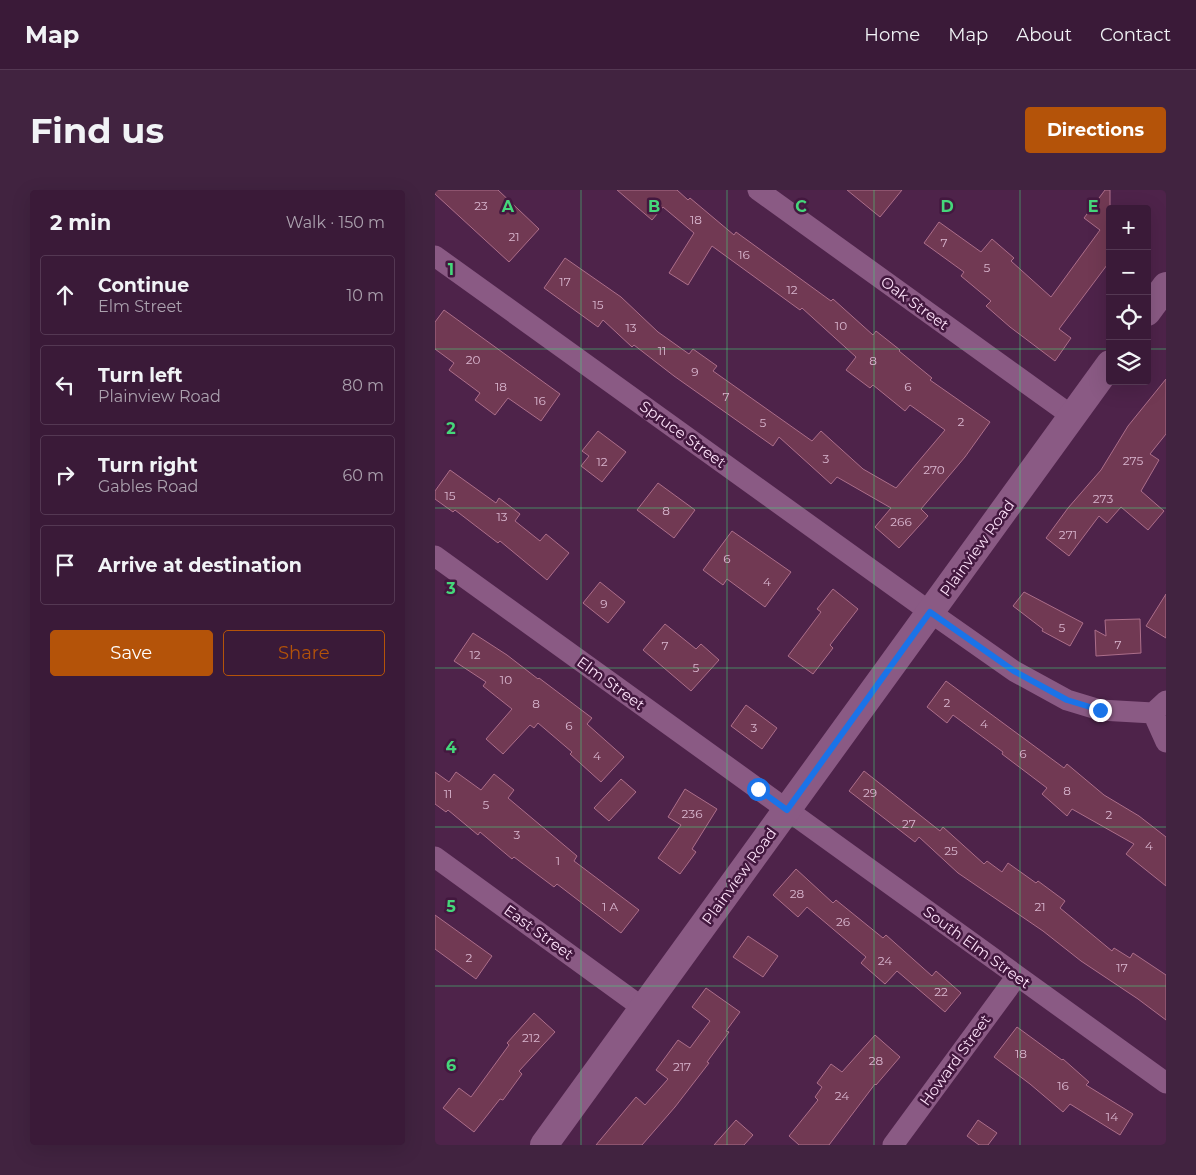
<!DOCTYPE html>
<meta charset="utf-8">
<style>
:root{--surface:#3a1a38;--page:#412340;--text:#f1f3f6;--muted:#aba1ae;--line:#543853;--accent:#b45309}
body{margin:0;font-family:Montserrat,sans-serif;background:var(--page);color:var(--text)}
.controls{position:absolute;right:15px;top:15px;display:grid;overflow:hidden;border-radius:5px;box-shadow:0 5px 20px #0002}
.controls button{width:45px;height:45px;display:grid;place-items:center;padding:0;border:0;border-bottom:1px solid var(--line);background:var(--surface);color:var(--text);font:25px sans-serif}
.stop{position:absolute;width:15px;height:15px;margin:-11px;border:4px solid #1a73e8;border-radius:50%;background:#fff}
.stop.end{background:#1a73e8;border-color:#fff;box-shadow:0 1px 5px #0008}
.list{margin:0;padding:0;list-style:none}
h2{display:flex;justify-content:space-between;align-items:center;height:65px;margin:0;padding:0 20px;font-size:21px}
h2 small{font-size:16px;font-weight:400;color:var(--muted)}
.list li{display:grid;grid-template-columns:32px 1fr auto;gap:15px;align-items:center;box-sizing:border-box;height:80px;margin:0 10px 10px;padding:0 10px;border:1px solid var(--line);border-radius:5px}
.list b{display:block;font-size:19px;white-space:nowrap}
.list p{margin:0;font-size:16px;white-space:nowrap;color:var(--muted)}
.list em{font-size:16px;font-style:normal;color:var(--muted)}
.actions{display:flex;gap:10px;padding:15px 20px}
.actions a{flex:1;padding:11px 0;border:1px solid var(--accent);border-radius:5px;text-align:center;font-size:18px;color:var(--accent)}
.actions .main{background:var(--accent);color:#fff}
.icon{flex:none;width:28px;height:28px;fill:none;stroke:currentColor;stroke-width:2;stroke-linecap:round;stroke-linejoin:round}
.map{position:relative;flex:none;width:731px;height:955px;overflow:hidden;border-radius:5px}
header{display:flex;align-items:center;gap:30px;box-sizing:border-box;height:70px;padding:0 25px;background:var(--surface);border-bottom:1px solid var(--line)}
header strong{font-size:24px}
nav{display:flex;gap:28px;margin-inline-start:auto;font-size:18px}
.intro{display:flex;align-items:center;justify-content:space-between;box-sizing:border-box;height:120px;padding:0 30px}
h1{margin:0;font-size:35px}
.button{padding:12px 22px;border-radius:5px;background:var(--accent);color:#fff;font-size:18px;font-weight:700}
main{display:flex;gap:30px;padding:0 30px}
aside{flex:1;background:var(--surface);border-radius:5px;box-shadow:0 5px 20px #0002}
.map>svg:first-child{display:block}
</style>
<header>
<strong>Map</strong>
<nav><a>Home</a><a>Map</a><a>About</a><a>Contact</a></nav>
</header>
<div class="intro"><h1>Find us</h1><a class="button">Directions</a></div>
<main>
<aside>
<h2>2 min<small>Walk · 150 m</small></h2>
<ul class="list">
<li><svg class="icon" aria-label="ahead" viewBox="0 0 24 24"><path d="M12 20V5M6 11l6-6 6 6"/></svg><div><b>Continue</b><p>Elm Street</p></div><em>10 m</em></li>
<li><svg class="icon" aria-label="left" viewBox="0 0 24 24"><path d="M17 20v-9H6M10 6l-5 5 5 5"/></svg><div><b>Turn left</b><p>Plainview Road</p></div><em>80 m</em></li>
<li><svg class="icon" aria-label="right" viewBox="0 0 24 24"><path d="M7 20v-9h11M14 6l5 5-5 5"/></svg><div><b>Turn right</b><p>Gables Road</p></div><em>60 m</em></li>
<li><svg class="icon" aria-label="arrive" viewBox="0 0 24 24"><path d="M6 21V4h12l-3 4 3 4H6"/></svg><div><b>Arrive at destination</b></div></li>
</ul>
<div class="actions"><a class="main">Save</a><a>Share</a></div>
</aside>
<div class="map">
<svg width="731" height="955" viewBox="0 0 731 955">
<rect width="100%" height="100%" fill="#4e234a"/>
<path fill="#713953" stroke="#ac6e8a" d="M 0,0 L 63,0 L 104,39 L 74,72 L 0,4 Z
M 182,0 L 242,0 L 253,10 L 255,8 L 299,45 L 301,42 L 396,111 L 398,109 L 438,145 L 441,141 L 465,160 L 464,161 L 497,188 L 495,190 L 555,232 L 530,267 L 486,319 L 493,326 L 464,358 L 440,337 L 456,318 L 402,287 L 396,294 L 344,247 L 338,256 L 239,186 L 199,155 L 197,157 L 168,130 L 163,137 L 109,98 L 130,68 L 186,107 L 223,142 L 254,164 L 258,159 L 282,176 L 278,181 L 377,251 L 386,241 L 428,279 L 461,298 L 510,240 L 475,215 L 470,221 L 438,195 L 435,198 L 411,180 L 421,167 L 367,118 L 365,120 L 277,56 L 253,95 L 234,83 L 259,43 L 228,17 L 217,30 Z
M 412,0 L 467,0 L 445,27 Z
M 670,0 L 675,0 L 675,71 L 624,139 L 636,148 L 620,171 L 575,137 L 551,116 L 556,111 L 526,86 L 529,82 L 489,53 L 504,32 L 546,62 L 557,49 L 579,68 L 576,71 L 616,107 L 665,40 L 649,28 Z
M 9,120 L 125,204 L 106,231 L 73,208 L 60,225 L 40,210 L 45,203 L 14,180 L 19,173 L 0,159 L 0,132 Z
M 731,189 L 731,244 L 715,264 L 724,270 L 706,301 L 729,321 L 713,340 L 686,317 L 672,333 L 664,326 L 634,366 L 611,348 L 633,318 L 666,280 L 693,236 Z
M 163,241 L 191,262 L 167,292 L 146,276 L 154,266 L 147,261 Z
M 15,280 L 61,313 L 64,308 L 85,324 L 80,331 L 105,351 L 111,344 L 134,363 L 112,390 L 65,351 L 63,353 L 20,320 L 18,322 L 0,309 L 0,301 Z
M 223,293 L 260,320 L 239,348 L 202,320 Z
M 297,341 L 356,382 L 330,417 L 292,389 L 288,395 L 268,380 Z
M 165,392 L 190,412 L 173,433 L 148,413 Z
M 398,399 L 423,419 L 395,455 L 398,458 L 378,484 L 353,466 L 386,422 L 382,419 Z
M 589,402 L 648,433 L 635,456 L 607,441 L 608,439 L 578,416 Z
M 731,404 L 731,448 L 711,436 Z
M 705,429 L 706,463 L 661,466 L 660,440 L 671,446 L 670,430 Z
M 230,434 L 261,459 L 266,454 L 284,470 L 256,501 L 208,460 Z
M 38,443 L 72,465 L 103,489 L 104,488 L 157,528 L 152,534 L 189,567 L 166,592 L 135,564 L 137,562 L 103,533 L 99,538 L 95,535 L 68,564 L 51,549 L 77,519 L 48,496 L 51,492 L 19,471 Z
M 511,491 L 629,578 L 632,574 L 669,605 L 704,626 L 731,647 L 731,696 L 691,664 L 699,654 L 637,619 L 632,626 L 607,604 L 612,598 L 567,564 L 568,562 L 518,525 L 512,533 L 492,517 Z
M 311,515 L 342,538 L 327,559 L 296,536 Z
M 429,581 L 505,641 L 508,637 L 549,674 L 552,671 L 567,682 L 573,673 L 601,693 L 603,691 L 630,711 L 625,718 L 677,761 L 679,758 L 695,768 L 698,763 L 731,785 L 731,830 L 703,809 L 646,771 L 608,741 L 523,683 L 484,647 L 480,652 L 414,601 Z
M 0,582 L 14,592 L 21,582 L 46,600 L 59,584 L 79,600 L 73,608 L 142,666 L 139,671 L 204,720 L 186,743 L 122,694 L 119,697 L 79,667 L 77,669 L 45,642 L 43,645 L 13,620 L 11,622 L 0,614 Z
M 186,589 L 201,602 L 174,631 L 159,618 Z
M 250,599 L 282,619 L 257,659 L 261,662 L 245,684 L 223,668 L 246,635 L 233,627 Z
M 361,679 L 398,713 L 401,710 L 448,748 L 451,745 L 497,786 L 501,781 L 526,803 L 510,822 L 462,781 L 450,794 L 426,773 L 431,767 L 372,717 L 363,727 L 338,705 Z
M 0,725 L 57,766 L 41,789 L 0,759 Z
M 313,746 L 343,766 L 328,787 L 298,767 Z
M 271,798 L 305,822 L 291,841 L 294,842 L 272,872 L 274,873 L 240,917 L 207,955 L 161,955 L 201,907 L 210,915 L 233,889 L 221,880 L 243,850 L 255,858 L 275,831 L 257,817 Z
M 99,823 L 120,842 L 84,881 L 87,884 L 68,910 L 65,909 L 39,942 L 8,918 L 24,898 L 36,907 L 74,855 L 72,853 Z
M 582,837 L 627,870 L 628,869 L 654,892 L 651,895 L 698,924 L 685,945 L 635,914 L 628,922 L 595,894 L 559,867 Z
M 440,845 L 465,867 L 441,895 L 440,894 L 394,955 L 364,955 L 354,946 L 383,910 L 380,907 L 387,897 L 382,893 L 396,874 L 407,882 Z
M 301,930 L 318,945 L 309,955 L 279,955 Z
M 543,930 L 562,943 L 553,955 L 544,955 L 532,946 Z"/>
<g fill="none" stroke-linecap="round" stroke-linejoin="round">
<path stroke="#8a5a84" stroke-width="21" d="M 323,0 L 637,226
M 0,66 L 495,422 L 579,481 L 632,510 L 665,520 L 718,523 L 731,511
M 0,366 L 731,893
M 718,523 L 731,552
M 0,667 L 208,818
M 458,955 L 582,786"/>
<path stroke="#8a5a84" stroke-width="28" d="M 712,122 L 731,96
M 109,955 L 675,174"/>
</g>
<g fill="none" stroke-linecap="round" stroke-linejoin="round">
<path stroke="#1a73e8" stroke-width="6" d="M 323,599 L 352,620 L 495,422 L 579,481 L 632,510 L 665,520"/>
</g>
<path fill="none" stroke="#45d77a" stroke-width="1" stroke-opacity="0.55" d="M 146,0 L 146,955M 292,0 L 292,955M 439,0 L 439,955M 585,0 L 585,955M 0,159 L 675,159M 712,159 L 731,159M 0,318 L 731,318M 0,478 L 731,478M 0,637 L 731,637M 0,796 L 731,796"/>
<g text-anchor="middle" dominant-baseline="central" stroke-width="5" stroke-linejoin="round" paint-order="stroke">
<g font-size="12" fill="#d9b6cf">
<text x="46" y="15">23</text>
<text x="261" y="29">18</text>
<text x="79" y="46">21</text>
<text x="509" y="52">7</text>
<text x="309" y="64">16</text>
<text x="552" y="77">5</text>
<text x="130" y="91">17</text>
<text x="357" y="99">12</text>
<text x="163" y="114">15</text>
<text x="406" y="135">10</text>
<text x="196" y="137">13</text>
<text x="227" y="160">11</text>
<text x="38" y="169">20</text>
<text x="438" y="170">8</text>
<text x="260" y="181">9</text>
<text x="66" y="196">18</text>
<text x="473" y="196">6</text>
<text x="291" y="206">7</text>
<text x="105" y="210">16</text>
<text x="526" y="231">2</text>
<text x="328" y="232">5</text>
<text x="391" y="268">3</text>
<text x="698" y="270">275</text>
<text x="167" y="271">12</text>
<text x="499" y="279">270</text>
<text x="15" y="305">15</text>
<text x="668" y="308">273</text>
<text x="231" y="320">8</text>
<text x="67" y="326">13</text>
<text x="466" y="331">266</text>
<text x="633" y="344">271</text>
<text x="292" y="368">6</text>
<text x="332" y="391">4</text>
<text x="169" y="413">9</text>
<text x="627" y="437">5</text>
<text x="683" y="454">7</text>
<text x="230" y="455">7</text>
<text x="40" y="464">12</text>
<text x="261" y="477">5</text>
<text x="71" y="489">10</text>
<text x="512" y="512">2</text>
<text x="101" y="513">8</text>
<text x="549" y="533">4</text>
<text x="134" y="535">6</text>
<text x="319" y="537">3</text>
<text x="588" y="563">6</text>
<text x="162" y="565">4</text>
<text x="632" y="600">8</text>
<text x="435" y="602">29</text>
<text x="13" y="603">11</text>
<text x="51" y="614">5</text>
<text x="257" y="623">236</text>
<text x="674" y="624">2</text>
<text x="474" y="633">27</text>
<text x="82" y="644">3</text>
<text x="714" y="655">4</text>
<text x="516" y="660">25</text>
<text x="123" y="670">1</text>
<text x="362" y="703">28</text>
<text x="175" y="716">1 A</text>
<text x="605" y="716">21</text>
<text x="408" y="731">26</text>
<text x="34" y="767">2</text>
<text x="450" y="770">24</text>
<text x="687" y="777">17</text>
<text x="506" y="801">22</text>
<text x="96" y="847">212</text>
<text x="586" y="863">18</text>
<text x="441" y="870">28</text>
<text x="247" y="876">217</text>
<text x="628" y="895">16</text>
<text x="407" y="905">24</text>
<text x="677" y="926">14</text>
</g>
<g font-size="15" fill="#fce0f8" stroke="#43183f">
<text transform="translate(480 113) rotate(36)">Oak Street</text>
<text transform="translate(248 244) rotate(36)">Spruce Street</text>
<text transform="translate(542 358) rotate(-54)">Plainview Road</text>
<text transform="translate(176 493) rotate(36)">Elm Street</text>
<text transform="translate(304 686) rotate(-54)">Plainview Road</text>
<text transform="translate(104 742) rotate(36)">East Street</text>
<text transform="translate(542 757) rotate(36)">South Elm Street</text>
<text transform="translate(520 870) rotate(-54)">Howard Street</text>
</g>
</g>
<g font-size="16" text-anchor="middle" font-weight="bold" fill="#45d77a" stroke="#43183f" stroke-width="5" stroke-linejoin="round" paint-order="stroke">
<text x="73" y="22">A</text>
<text x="219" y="22">B</text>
<text x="366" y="22">C</text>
<text x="512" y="22">D</text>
<text x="658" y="22">E</text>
<text x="16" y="85">1</text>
<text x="16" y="244">2</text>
<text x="16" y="404">3</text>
<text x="16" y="563">4</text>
<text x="16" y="722">5</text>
<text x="16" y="881">6</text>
</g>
</svg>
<div class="controls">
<button>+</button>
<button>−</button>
<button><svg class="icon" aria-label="locate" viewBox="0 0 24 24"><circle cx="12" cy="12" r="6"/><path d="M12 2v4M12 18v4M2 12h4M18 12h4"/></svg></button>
<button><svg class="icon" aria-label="layers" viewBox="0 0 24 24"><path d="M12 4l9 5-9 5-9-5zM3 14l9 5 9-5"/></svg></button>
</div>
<div class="stop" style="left:323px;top:599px"></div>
<div class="stop end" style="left:665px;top:520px"></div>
</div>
</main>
